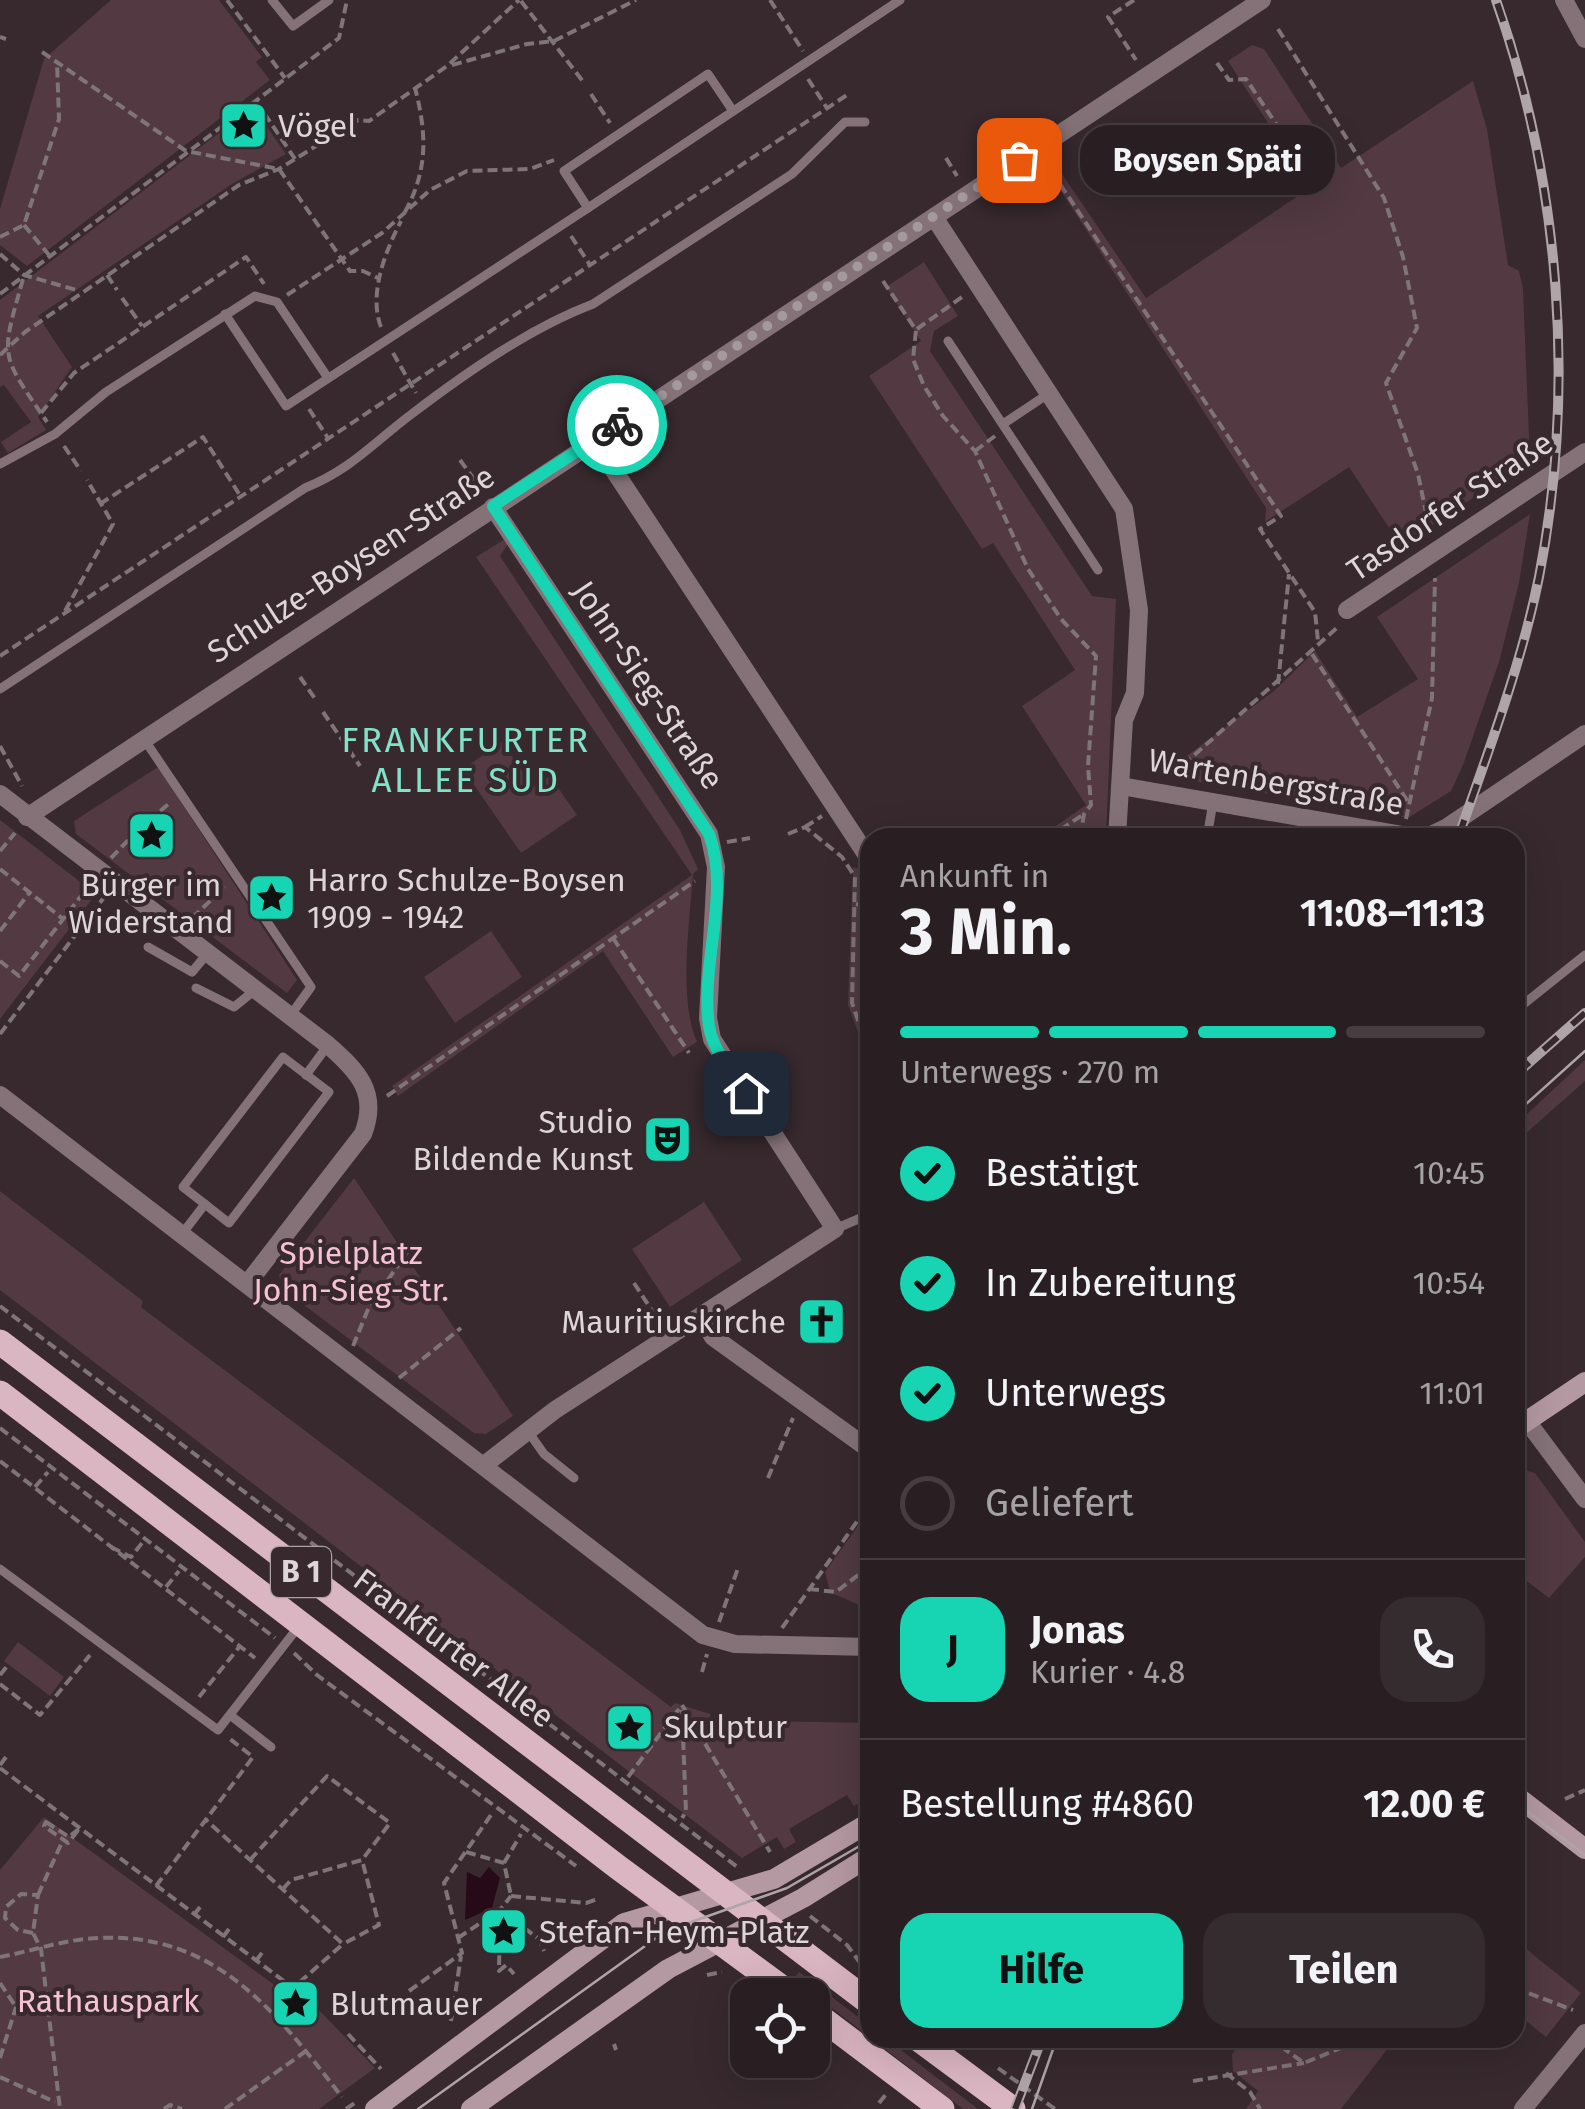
<!DOCTYPE html>
<html lang="de">
<meta charset="utf-8">
<style>
body{margin:0;font-family:"Fira Sans",sans-serif;background:#352c2f;color:#f1f3f6;height:100vh;display:flex;flex-direction:column;font-size:38px;white-space:nowrap}
*{box-sizing:border-box;margin:0}
p{font-size:32px;color:#a5a2a5}
.icon{flex:none;width:55px;height:55px;fill:none;stroke:currentColor;stroke-width:2;stroke-linecap:round;stroke-linejoin:round}
.map{position:relative;flex:1;overflow:hidden}
.drawer{position:absolute;left:860px;top:828px;width:665px;height:1220px;display:flex;flex-direction:column;background:#291f22;border-radius:30px;box-shadow:0 10px 40px #0002,0 0 0 2px #453d40}
.drawer>*{flex:none}
.tools{position:absolute;left:730px;top:1978px;display:grid;gap:20px}
.tools a{display:grid;place-items:center;width:100px;height:100px;border-radius:20px;background:#291f22;box-shadow:0 10px 40px #0002,0 0 0 2px #453d40;font-size:50px}
.pin{position:absolute;display:grid;place-items:center;width:85px;height:85px;color:#fff;margin:-42px;border-radius:20px;box-shadow:0 5px 15px #0006}
.courier{position:absolute;display:grid;place-items:center;width:100px;height:100px;margin:-50px;border:8px solid #17d5b2;border-radius:50%;background:#fff;color:#222;box-shadow:0 2px 12px #0007}
.bubble{position:absolute;height:70px;border-radius:30px;background:#291f22;box-shadow:0 10px 40px #0002,0 0 0 2px #453d40;font-size:32px;font-weight:700;line-height:70px;text-align:center}
.headline em{font-style:normal;font-weight:700}
.headline div{display:flex;flex-direction:column-reverse}
.headline{display:flex;align-items:center;justify-content:space-between;height:170px;padding:0 40px}
h1{font-size:65px;font-weight:700;line-height:75px}
.bar{display:grid;grid-template-columns:repeat(4,1fr);gap:15px 10px;align-content:center;height:120px;padding:0 40px}
.bar i{height:12px;border-radius:8px;background:#453d40}
.bar .on{background:#17d5b2}
.bar p{grid-column:span 4}
.line{display:flex;align-items:center;gap:25px;padding:0 40px;border-top:2px solid #453d40}
.line div{flex:1}
.round{display:grid;place-items:center;flex:none;width:105px;height:105px;border-radius:30px;background:#352c2f}
ol{padding:0 40px;list-style:none}
li{display:flex;align-items:center;gap:30px;height:110px}
li p{margin-inline-start:auto}
li .icon{padding:10px;border-radius:50%;background:#17d5b2;color:#111;stroke-width:4}
li:last-child{color:#a5a2a5}
li i{width:55px;height:55px;border:5px solid #453d40;border-radius:50%}
.cta{display:flex;gap:20px;margin-top:auto;padding:20px 40px}
.cta a{flex:1;height:115px;border-radius:30px;background:#17d5b2;color:#111;font-size:40px;font-weight:700;line-height:115px;text-align:center}
.cta a+a{background:#352c2f;color:#f1f3f6}
.map>svg:first-child{display:block}
.green{fill:#523942}
.water{fill:#270a17}
.lines{fill:none;stroke-linecap:round;stroke-linejoin:round}
.path{stroke:#7f7478;stroke-width:4;stroke-dasharray:10 5;stroke-linecap:butt}
.lane{stroke:#847278;stroke-width:9}
.street{stroke:#847278;stroke-width:18}
.secondary{stroke:#b498a2;stroke-width:20}
.primary{stroke:#dab5c2;stroke-width:25}
.tram{stroke:#afa5a8;stroke-width:2.5}
.rail-casing{stroke:#afa5a8;stroke-width:10}
.rail{stroke:#37292e;stroke-width:6;stroke-dasharray:19;stroke-linecap:butt}
.done{stroke:#a4999c;stroke-width:10;stroke-dasharray:0 18}
.route{stroke:#17d5b2;stroke-width:12}
.labels{text-anchor:middle;dominant-baseline:central;stroke-width:8;stroke-linejoin:round;paint-order:stroke}
.shield{fill:#37292e;stroke:#aca1a5;stroke-width:2.5}
.shield-label{font-size:30px;font-weight:bold;fill:#ded5d8}
.poi-label{font-size:32px;fill:#ded5d8;stroke:#37292e;text-anchor:start}
.street-label{font-size:32px;fill:#ded5d8;stroke:#37292e}
.park-label{font-size:32px;fill:#f7c1d5;stroke:#37292e}
.neighbourhood-label{font-size:35px;letter-spacing:2.5px;fill:#81e2c9;stroke:#37292e}
</style>
<div class="map">
<svg width="1585" height="2109" viewBox="0 0 1585 2109">
<rect width="100%" height="100%" fill="#37292e"/>
<g class="green">
<path d="M111,0H219L262,57L256,62L270,80L27,266L0,245V209L44,59Z"/>
<path d="M1252,45L1264,49L1341,168L1473,81L1487,129L1508,265L1519,271L1523,289L1530,460L1401,546L1349,467L1265,522L1266,508L1052,177L1060,171L1146,298L1310,188L1228,61Z"/>
<path d="M253,107L286,154L232,184L38,316L72,367L38,417L46,430L8,453L1,442L31,422L4,385L0,387V300Z"/>
<path d="M924,262L958,316L934,331L930,351L1092,596L1116,599L1106,837H1040L1086,805L1022,706L1075,670L993,543L982,549L869,376L921,341L886,287Z"/>
<path d="M1530,514L1519,583L1499,662L1463,765L1451,791L1408,818L1176,778L1169,769L1274,691L1315,651L1357,717L1418,679L1377,617Z"/>
<path d="M505,539L508,544L500,556L680,830L698,869L693,874C690,920 678,1000 697,1042L673,1057L603,951L398,1096L392,1086L692,875L476,557Z"/>
<path d="M502,742L533,787L550,776L577,815L521,853L463,769Z"/>
<path d="M158,767L297,980L287,993L76,834L74,821Z"/>
<path d="M0,820L96,894L0,1019Z"/>
<path d="M853,867L870,872V1064L848,1005Z"/>
<path d="M491,931L522,977L455,1023L424,977Z"/>
<path d="M1585,1060V1081L1515,1143V1125Z"/>
<path d="M354,1178L513,1416L486,1434L474,1433L284,1290L279,1275Z"/>
<path d="M0,1191L143,1301L141,1307L671,1707L675,1703L710,1714V1720L870,1723V1797L854,1806L847,1795L789,1829L796,1842L784,1849L777,1837L742,1858L0,1290Z"/>
<path d="M704,1202L742,1260L670,1307L632,1249Z"/>
<path d="M1524,1470L1535,1473L1585,1542V1557L1549,1598L1515,1572V1476Z"/>
<path d="M870,1509V1610L830,1592L825,1572Z"/>
<path d="M18,1642L64,1677L50,1696L4,1661Z"/>
<path d="M44,1817L309,2010L315,2006L375,2068L319,2109H0V1870Z"/>
<path d="M1515,1940L1581,1993L1546,2037L1515,2012Z"/>
<path d="M799,1972L870,2026V2038H885L978,2109H963L794,1979Z"/>
<path d="M1245,2038H1396L1341,2109H1246L1258,2091L1233,2071L1232,2054Z"/>
</g>
<path class="water" d="M489,1867L500,1878L492,1908L465,1920L467,1872L480,1878Z"/>
<g class="lines">
<g class="path">
<path d="M227,0L285,78"/>
<path d="M770,0L803,51"/>
<path d="M1134,0L1108,17L1136,60"/>
<path d="M521,1L585,84"/>
<path d="M1278,29L1384,198L1403,257L1417,328L1386,383L1418,474L1429,527"/>
<path d="M0,37L6,39"/>
<path d="M42,52L186,151L279,169L350,271H363L380,279"/>
<path d="M1217,63L1229,80L1246,79L1315,182"/>
<path d="M452,65L527,44L554,41L636,0"/>
<path d="M808,79L827,108"/>
<path d="M591,94L610,123"/>
<path d="M256,101L295,159"/>
<path d="M980,129L995,152"/>
<path d="M946,158L957,176"/>
<path d="M1052,172L1281,516L1260,529L1315,612L1318,641"/>
<path d="M1231,174L1242,155L1279,129"/>
<path d="M405,212C428,170 427,134 415,88"/>
<path d="M24,225L49,255"/>
<path d="M571,236L590,265"/>
<path d="M0,237L24,225L59,119L57,62"/>
<path d="M0,254L24,275L80,291"/>
<path d="M107,275L117,290"/>
<path d="M23,279C0,360 0,353 47,422"/>
<path d="M883,281L916,330L913,359L924,386L943,416L975,451L1028,569L1061,619L1096,656L1088,766L1091,805L1084,814L1080,838"/>
<path d="M0,294L339,38L347,0"/>
<path d="M287,295L382,233L430,190L467,171L530,169L554,160"/>
<path d="M122,298L142,326"/>
<path d="M381,327C368,294 386,250 401,221"/>
<path d="M917,329L962,297"/>
<path d="M393,353L416,393"/>
<path d="M0,355L25,332L239,185L279,169L358,120L369,121L447,66L519,0"/>
<path d="M309,409L328,438"/>
<path d="M41,413L74,373L246,257L264,284"/>
<path d="M64,446L81,471"/>
<path d="M975,451L995,436"/>
<path d="M460,460L482,490"/>
<path d="M100,504L203,437L241,497"/>
<path d="M65,611L113,524L87,480"/>
<path d="M1312,654L1410,805"/>
<path d="M0,656L847,95"/>
<path d="M300,677L316,700"/>
<path d="M1278,684L1289,574"/>
<path d="M323,712L360,766"/>
<path d="M0,746L22,786"/>
<path d="M1172,775L1339,626"/>
<path d="M1406,819L1432,698L1435,578"/>
<path d="M147,822L142,826L171,802"/>
<path d="M805,827L822,816"/>
<path d="M788,834L805,827L842,857L855,877L852,1003L870,1054"/>
<path d="M1048,838L1084,814"/>
<path d="M727,842L750,838"/>
<path d="M0,851L15,833"/>
<path d="M111,858L142,826"/>
<path d="M0,869L63,919"/>
<path d="M856,904L870,907"/>
<path d="M192,918L225,887"/>
<path d="M0,931L30,892"/>
<path d="M613,938L689,1053"/>
<path d="M0,961L19,976L88,887"/>
<path d="M0,1034L105,896"/>
<path d="M387,1096L695,881"/>
<path d="M634,1283L660,1323"/>
<path d="M0,1306L740,1869"/>
<path d="M353,1346L369,1307L408,1251"/>
<path d="M399,1378L461,1328"/>
<path d="M0,1428L275,1638"/>
<path d="M0,1461L255,1658"/>
<path d="M768,1478L793,1418"/>
<path d="M35,1487L48,1472"/>
<path d="M111,1547L131,1557L142,1543"/>
<path d="M166,1587L179,1571"/>
<path d="M809,1589L836,1592L870,1566"/>
<path d="M719,1622L738,1568"/>
<path d="M782,1628L870,1503"/>
<path d="M294,1653L317,1675L576,1866"/>
<path d="M702,1672L707,1654"/>
<path d="M0,1675L8,1665"/>
<path d="M0,1684L40,1715L90,1655"/>
<path d="M199,1697L240,1646"/>
<path d="M682,1705L770,1852"/>
<path d="M682,1710L686,1812L682,1818"/>
<path d="M0,1765L6,1757"/>
<path d="M0,1768L293,1988L343,1944L206,1820"/>
<path d="M628,1777L682,1705"/>
<path d="M1565,1799L1585,1790"/>
<path d="M46,1822L69,1837L80,1828L68,1843L44,1826Z"/>
<path d="M466,1852L504,1863L511,1896"/>
<path d="M250,1860L327,1776L390,1823L362,1860"/>
<path d="M504,1863L521,1834"/>
<path d="M156,1886L253,1757L230,1739"/>
<path d="M283,1889L291,1880L362,1860L379,1925L343,1944"/>
<path d="M38,1895L63,1840"/>
<path d="M511,1896L586,1903L598,1899"/>
<path d="M500,1910L499,1971L506,1965L514,1974"/>
<path d="M500,1910L539,1939L544,1951"/>
<path d="M194,1915L203,1903"/>
<path d="M810,1916L847,1945L867,1972"/>
<path d="M33,1933L18,1930L5,1918L6,1907L21,1894L38,1895L33,1933L41,1949L60,2109"/>
<path d="M223,1937L232,1925"/>
<path d="M458,1938L500,1910L511,1896"/>
<path d="M0,1957C32,1951 66,1939 98,1938C216,1932 276,2012 342,2097"/>
<path d="M256,1961L264,1950"/>
<path d="M707,1975L722,1972"/>
<path d="M0,1983L16,2007L48,2004"/>
<path d="M1515,1988L1573,2010"/>
<path d="M409,1991L462,1953L444,1883L493,1812"/>
<path d="M451,2021L461,1956"/>
<path d="M348,2034L381,2069"/>
<path d="M1269,2038L1304,2063L1365,2038"/>
<path d="M975,2041L976,2038"/>
<path d="M614,2044L616,2050"/>
<path d="M0,2058L16,2007"/>
<path d="M998,2068L1055,2109"/>
<path d="M1226,2073L1250,2092L1260,2109"/>
<path d="M0,2077L55,2102"/>
<path d="M1193,2081L1304,2063"/>
<path d="M879,2103L887,2093"/>
<path d="M164,2109L170,2105L182,2109"/>
<path d="M225,2109L306,2051"/>
<path d="M346,2109L356,2102"/>
</g>
<g class="lane">
<path d="M272,0L293,26L329,0"/>
<path d="M733,111L708,74L564,171L588,208L900,0"/>
<path d="M225,314L286,406L588,208"/>
<path d="M948,341L1098,570"/>
<path d="M1003,424L1048,394"/>
<path d="M0,464L55,434L106,392L255,296L277,302L328,378"/>
<path d="M0,689L305,488C352,469 374,442 413,413C467,372 530,328 593,304L792,174L845,122H865"/>
<path d="M144,739L311,987L290,1016"/>
<path d="M1207,838L1213,802"/>
<path d="M148,947L192,972L207,954"/>
<path d="M196,988L234,1007L255,990"/>
<path d="M1515,1011L1585,955"/>
<path d="M283,1057L329,1092L229,1223L183,1187Z"/>
<path d="M306,1075L328,1045"/>
<path d="M835,1229L870,1214"/>
<path d="M182,1234L205,1204"/>
<path d="M527,1430L544,1454L574,1478"/>
<path d="M0,1569L218,1730L299,1626"/>
<path d="M230,1715L271,1747"/>
</g>
<g class="street">
<path d="M1564,0L1585,39"/>
<path d="M934,217L1124,509L1139,610L1135,693L1124,720L1117,838"/>
<path d="M594,440L870,860"/>
<path d="M1347,610L1585,452"/>
<path d="M1121,786L1420,838"/>
<path d="M0,794L328,1045C358,1071 379,1093 363,1134L247,1284"/>
<path d="M27,817L1262,0"/>
<path d="M1425,838L1446,828L1585,734"/>
<path d="M0,1095L703,1635L735,1644L870,1647"/>
<path d="M702,1318L713,1337L870,1450"/>
<path d="M1527,1421L1585,1499"/>
<path d="M484,1465L555,1410L835,1229L712,1039L708,1018L716,867L709,834L493,507"/>
<path d="M1523,2109L1585,2033"/>
</g>
<g class="secondary">
<path d="M1515,1429L1585,1382"/>
<path d="M1515,1795L1585,1849"/>
<path d="M375,2109L624,1923L774,1879L870,1822"/>
<path d="M471,2109L668,1969L803,1898L870,1856"/>
</g>
<g class="primary">
<path d="M0,1342L870,2003"/>
<path d="M0,1393L619,1868L792,1995"/>
<path d="M812,2011L942,2109"/>
<path d="M917,2038L1013,2109"/>
</g>
<g class="tram">
<path d="M1515,1114L1585,1051"/>
<path d="M1515,1802L1585,1855"/>
<path d="M418,2109L666,1931L787,1888L870,1840"/>
<path d="M1032,2109L1057,2038"/>
</g>
<defs>
<g id="rail">
<path d="M1458,838C1488,752 1521,666 1539,577C1576,387 1560,182 1496,0"/>
<path d="M1515,1075L1585,1013"/>
<path d="M1015,2109L1042,2038"/>
</g>
</defs>
<use href="#rail" class="rail-casing"/>
<use href="#rail" class="rail"/>
</g>
<g class="lines">
<path class="done" d="M617,425L1019,160"/>
<path class="route" d="M617,425L493,506L709,834C731,894 700,964 709,1026C713,1051 732,1073 746,1093"/>
</g>
<defs>
<symbol id="sight-square" viewBox="-11 -11 22 22"><rect x="-9" y="-9" width="18" height="18" rx="4" fill="#17d5b2" stroke="#37292e"/><path d="M0-6L1.8-2.2L6-1.7L2.9 1.2L3.7 5.4L0 3.3L-3.7 5.4L-2.9 1.2L-6-1.7L-1.8-2.2Z" fill="#111"/></symbol>
<symbol id="theatre-square" viewBox="-11 -11 22 22"><rect x="-9" y="-9" width="18" height="18" rx="4" fill="#17d5b2" stroke="#37292e"/><path d="M-5-5.5Q0-4 5-5.5V0Q5 5 0 6Q-5 5-5 0ZM-3.3-2.5H-1v1.5H-3.3ZM1-2.5H3.3v1.5H1ZM-2.8 1Q0 5.5 2.8 1Z" fill="#111"/></symbol>
<symbol id="church-square" viewBox="-11 -11 22 22"><rect x="-9" y="-9" width="18" height="18" rx="4" fill="#17d5b2" stroke="#37292e"/><path d="M-1.2-6h2.4v3.5h3.3v2.4h-3.3V6h-2.4V-.1h-3.3v-2.4h3.3Z" fill="#111"/></symbol>
</defs>
<g fill-rule="evenodd">
<use href="#sight-square" x="216" y="98" width="55" height="55"/>
<use href="#sight-square" x="124" y="808" width="55" height="55"/>
<use href="#sight-square" x="244" y="870" width="55" height="55"/>
<use href="#theatre-square" x="640" y="1112" width="55" height="55"/>
<use href="#church-square" x="794" y="1294" width="55" height="55"/>
<use href="#sight-square" x="602" y="1700" width="55" height="55"/>
<use href="#sight-square" x="476" y="1904" width="55" height="55"/>
<use href="#sight-square" x="268" y="1976" width="55" height="55"/>
</g>
<g class="labels">
<rect class="shield" x="271" y="1547" width="60" height="50" rx="8"/>
<g class="shield-label">
<text x="301" y="1572">B 1</text>
</g>
<g class="poi-label">
<text x="278" y="126">Vögel</text>
<text x="307" y="880">Harro Schulze-Boysen<tspan x="307" dy="37">1909 - 1942</tspan></text>
<text x="151" y="885" text-anchor="middle">Bürger im<tspan x="151" dy="37">Widerstand</tspan></text>
<text x="633" y="1122" text-anchor="end">Studio<tspan x="633" dy="37">Bildende Kunst</tspan></text>
<text x="786" y="1322" text-anchor="end">Mauritiuskirche</text>
<text x="664" y="1727">Skulptur</text>
<text x="539" y="1932">Stefan-Heym-Platz</text>
<text x="330" y="2004">Blutmauer</text>
</g>
<g class="street-label">
<text transform="translate(1450 506) rotate(-34)">Tasdorfer Straße</text>
<text transform="translate(351 564) rotate(-33)">Schulze-Boysen-Straße</text>
<text transform="translate(648 685) rotate(56)">John-Sieg-Straße</text>
<text transform="translate(1276 782) rotate(10)">Wartenbergstraße</text>
<text transform="translate(454 1648) rotate(37)">Frankfurter Allee</text>
</g>
<g class="park-label">
<text x="351" y="1253">Spielplatz<tspan x="351" dy="37">John-Sieg-Str.</tspan></text>
<text x="108" y="2001">Rathauspark</text>
</g>
<g class="neighbourhood-label">
<text x="466" y="740">FRANKFURTER<tspan x="466" dy="40">ALLEE SÜD</tspan></text>
</g>
</g>
</svg>
<div class="tools">
<a><svg class="icon" aria-label="locate" viewBox="0 0 24 24"><circle cx="12" cy="12" r="6"/><path d="M12 2v4M12 18v4M2 12h4M18 12h4"/></svg></a>
</div>
<div class="pin" style="left:1019px;top:160px;background:#ea580c"><svg class="icon" aria-label="bag" viewBox="0 0 24 24"><path d="M5 8h14l-1 12H6zM9 8a3 3 0 0 1 6 0"/></svg></div>
<div class="pin" style="left:746px;top:1093px;background:#1f2937"><svg class="icon" aria-label="home" viewBox="0 0 24 24"><path d="M3 11l9-7 9 7M6 9v11h12V9"/></svg></div>
<div class="courier" style="left:617px;top:425px"><svg class="icon" aria-label="bike" viewBox="0 0 24 24"><circle cx="6" cy="16" r="4"/><circle cx="18" cy="16" r="4"/><path d="M6 16l4-8h5l3 8M10 8l3 8H6M13 5h3"/></svg></div>
<div class="bubble" style="left:1080px;top:125px;width:255px">Boysen Späti</div>
<section class="drawer">
<div class="headline"><div><h1>3 Min.</h1><p>Ankunft in</p></div><em>11:08–11:13</em></div>
<div class="bar"><i class="on"></i><i class="on"></i><i class="on"></i><i></i><p>Unterwegs · 270 m</p></div>
<ol>
<li><svg class="icon" aria-label="check" viewBox="0 0 24 24"><path d="M5 12l5 5 9-10"/></svg>Bestätigt<p>10:45</p></li>
<li><svg class="icon" aria-label="check" viewBox="0 0 24 24"><path d="M5 12l5 5 9-10"/></svg>In Zubereitung<p>10:54</p></li>
<li><svg class="icon" aria-label="check" viewBox="0 0 24 24"><path d="M5 12l5 5 9-10"/></svg>Unterwegs<p>11:01</p></li>
<li><i></i>Geliefert</li>
</ol>
<div class="line" style="height:180px"><b class="round" style="background:#17d5b2;color:#111">J</b><div><b>Jonas</b><p>Kurier · 4.8</p></div><a class="round"><svg class="icon" aria-label="phone" viewBox="0 0 24 24"><path d="M5 4h4l2 5-3 2q2 4 5 5l2-3 5 2v4C11 20 4 13 5 4z"/></svg></a></div>
<div class="line" style="height:130px"><div>Bestellung #4860</div><b>12.00 €</b></div>
<div class="cta"><a>Hilfe</a><a>Teilen</a></div>
</section>
</div>
